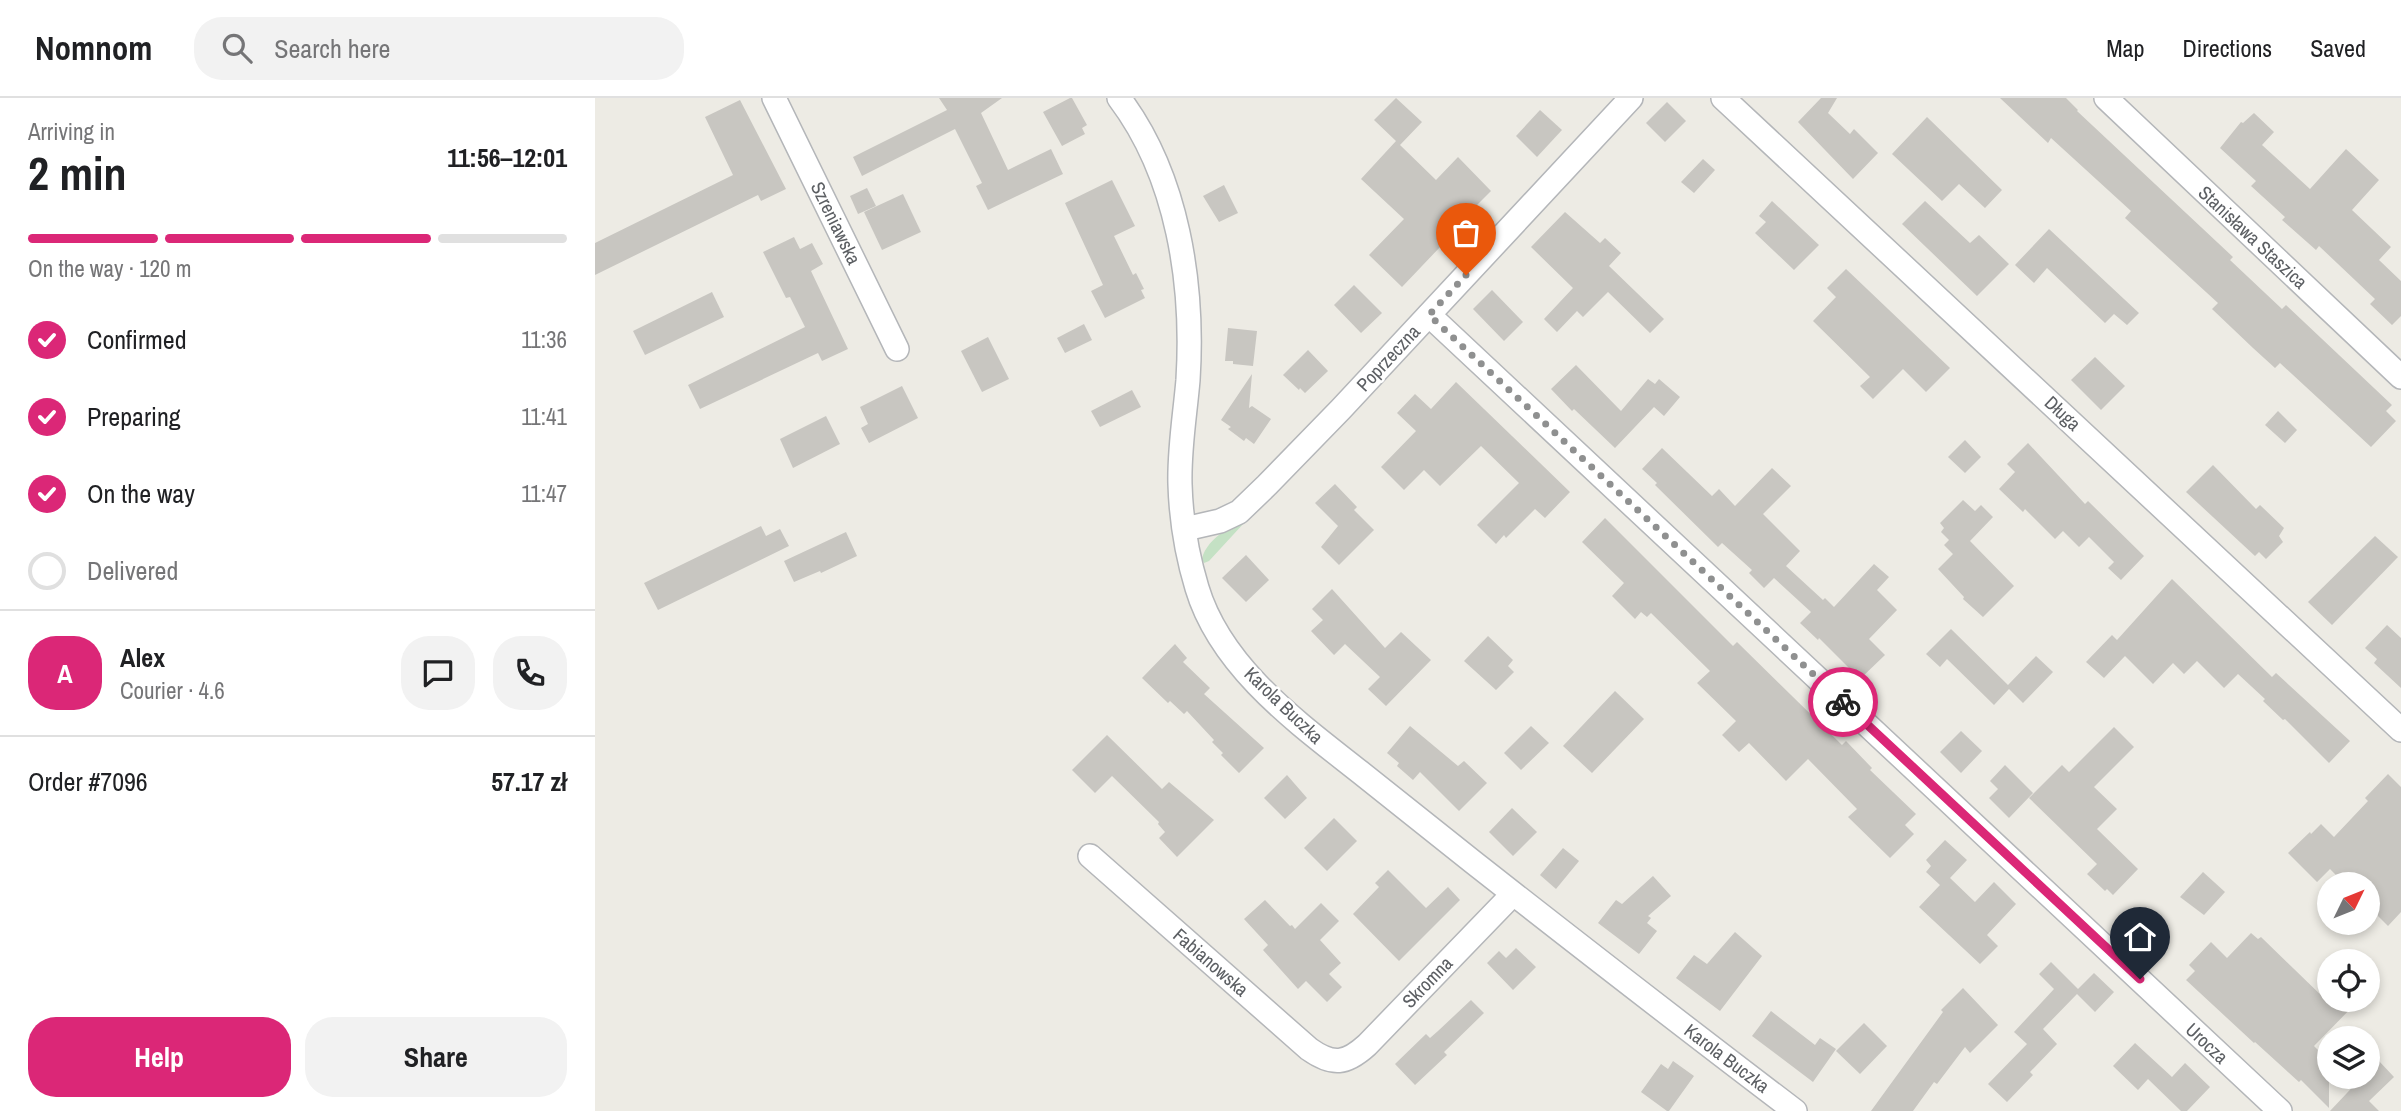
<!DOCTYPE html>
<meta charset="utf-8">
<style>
body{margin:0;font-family:"Archivo Narrow",sans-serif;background:#f2f2f2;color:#202124;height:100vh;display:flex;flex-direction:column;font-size:26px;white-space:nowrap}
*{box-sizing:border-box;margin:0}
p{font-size:23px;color:#757577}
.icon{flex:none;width:38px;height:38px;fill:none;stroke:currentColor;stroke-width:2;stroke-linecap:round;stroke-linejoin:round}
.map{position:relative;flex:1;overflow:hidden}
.panel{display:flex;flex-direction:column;background:#fff;width:595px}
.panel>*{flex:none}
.needle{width:46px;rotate:47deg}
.controls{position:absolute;left:1722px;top:774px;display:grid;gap:14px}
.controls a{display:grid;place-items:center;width:63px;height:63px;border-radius:50%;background:#fff;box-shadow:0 4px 10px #0003;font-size:35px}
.pin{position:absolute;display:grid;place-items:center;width:60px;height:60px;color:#fff;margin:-72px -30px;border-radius:50% 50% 50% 0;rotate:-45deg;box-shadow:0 0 7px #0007}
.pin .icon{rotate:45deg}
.courier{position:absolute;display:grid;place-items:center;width:70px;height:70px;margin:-35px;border:5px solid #db2777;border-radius:50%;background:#fff;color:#222;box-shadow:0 2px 9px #0007}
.summary em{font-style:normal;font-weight:800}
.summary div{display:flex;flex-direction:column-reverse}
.summary{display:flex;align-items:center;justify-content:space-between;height:119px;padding:0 28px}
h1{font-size:46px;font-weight:800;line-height:52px}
.bar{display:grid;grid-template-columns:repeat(4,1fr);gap:10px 7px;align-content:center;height:84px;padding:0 28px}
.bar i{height:9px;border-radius:5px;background:#e0e0e0}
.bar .current{background:#db2777}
.bar p{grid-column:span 4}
.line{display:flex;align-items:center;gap:18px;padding:0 28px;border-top:2px solid #e0e0e0}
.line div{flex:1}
.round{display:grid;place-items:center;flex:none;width:74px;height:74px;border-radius:28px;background:#f2f2f2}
ol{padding:0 28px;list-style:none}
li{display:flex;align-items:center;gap:21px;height:77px}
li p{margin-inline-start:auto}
li .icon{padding:7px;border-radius:50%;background:#db2777;color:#fff;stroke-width:4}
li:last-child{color:#757577}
li i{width:38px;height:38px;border:4px solid #e0e0e0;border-radius:50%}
.primary-button{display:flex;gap:14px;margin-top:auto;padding:14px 28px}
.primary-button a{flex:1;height:80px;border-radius:28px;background:#db2777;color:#fff;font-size:28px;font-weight:800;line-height:80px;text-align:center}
.primary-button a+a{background:#f2f2f2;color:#202124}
header{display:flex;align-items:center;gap:42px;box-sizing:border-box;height:98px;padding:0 35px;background:#fff;border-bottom:2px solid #e0e0e0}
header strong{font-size:33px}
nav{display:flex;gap:38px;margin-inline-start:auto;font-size:24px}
.search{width:490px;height:63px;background:#f2f2f2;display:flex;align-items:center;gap:18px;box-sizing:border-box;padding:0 24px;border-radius:28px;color:#757577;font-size:26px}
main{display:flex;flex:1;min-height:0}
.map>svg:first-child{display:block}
.green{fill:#c4e1c4}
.building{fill:#c8c6c1}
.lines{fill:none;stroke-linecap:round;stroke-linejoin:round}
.street-casing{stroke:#b4b6b9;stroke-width:26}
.street{stroke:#fff;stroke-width:23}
.done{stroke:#8f9090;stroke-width:7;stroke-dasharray:0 12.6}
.route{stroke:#db2777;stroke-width:9}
.labels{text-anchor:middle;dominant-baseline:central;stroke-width:5;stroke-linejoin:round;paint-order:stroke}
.street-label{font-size:19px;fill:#5c5f63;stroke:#fff}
</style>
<header>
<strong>Nomnom</strong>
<div class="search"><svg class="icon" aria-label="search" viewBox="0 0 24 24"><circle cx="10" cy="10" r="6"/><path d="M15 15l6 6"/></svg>Search here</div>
<nav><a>Map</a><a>Directions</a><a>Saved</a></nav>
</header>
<main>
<section class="panel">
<div class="summary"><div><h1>2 min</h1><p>Arriving in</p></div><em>11:56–12:01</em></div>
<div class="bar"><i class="current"></i><i class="current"></i><i class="current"></i><i></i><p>On the way · 120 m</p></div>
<ol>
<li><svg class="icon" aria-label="check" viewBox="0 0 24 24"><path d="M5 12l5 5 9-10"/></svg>Confirmed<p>11:36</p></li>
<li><svg class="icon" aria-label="check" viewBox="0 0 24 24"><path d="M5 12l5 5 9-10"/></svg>Preparing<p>11:41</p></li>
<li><svg class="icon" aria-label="check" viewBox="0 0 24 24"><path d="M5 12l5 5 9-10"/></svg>On the way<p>11:47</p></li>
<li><i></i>Delivered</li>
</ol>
<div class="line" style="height:126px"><b class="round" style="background:#db2777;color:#fff">A</b><div><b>Alex</b><p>Courier · 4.6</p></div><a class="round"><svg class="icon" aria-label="chat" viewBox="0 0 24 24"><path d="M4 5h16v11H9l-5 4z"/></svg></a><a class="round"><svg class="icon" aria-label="phone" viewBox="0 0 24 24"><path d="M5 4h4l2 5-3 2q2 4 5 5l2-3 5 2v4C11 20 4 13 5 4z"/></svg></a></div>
<div class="line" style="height:91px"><div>Order #7096</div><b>57.17 zł</b></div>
<div class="primary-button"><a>Help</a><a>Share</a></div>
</section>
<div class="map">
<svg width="1806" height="1013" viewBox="0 0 1806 1013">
<rect width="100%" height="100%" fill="#edebe4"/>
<path class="green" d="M661,412L614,463L609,465L607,461C612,438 643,426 661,412Z"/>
<g class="building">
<path d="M344,0H407L386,15L413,72L456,51L468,76L393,112L381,88L387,85L360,31L267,78L258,59L352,12Z"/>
<path d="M475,0H477L492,27L487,30L490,36L467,48L448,14Z"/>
<path d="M801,0L827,24L805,47L841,82L863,59L896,93L867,122L876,130L852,154L846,148L807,189L774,157L809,121L766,81L801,43L779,22Z"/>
<path d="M1226,0H1242L1233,15L1255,36L1259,31L1283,55L1258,81L1203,24Z"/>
<path d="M1405,0H1471L1483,12L1482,13L1638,159L1635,162L1687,211L1691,207L1797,307L1791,313L1801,323L1776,349L1685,265L1680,270L1658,250L1617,211L1623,205L1530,120L1536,113L1456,40L1453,45Z"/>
<path d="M145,2L191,91L166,103L163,97L0,177V145L138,77L110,19Z"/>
<path d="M1072,4L1091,23L1070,44L1051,25Z"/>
<path d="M945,12L967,32L942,59L921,38Z"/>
<path d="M1659,15L1679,34L1667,47L1715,91L1751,51L1784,82L1757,112L1796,149L1784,162L1806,183V218L1797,227L1775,206L1780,201L1724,148L1721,152L1687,122L1690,119L1656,88L1661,83L1625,50L1646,24L1648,25Z"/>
<path d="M1332,19L1407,92L1390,110L1364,86L1347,103L1297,56Z"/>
<path d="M1108,61L1120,72L1099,95L1086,84Z"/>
<path d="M517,82L540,128L519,138L538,177L541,175L549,191L546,192L550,200L510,220L496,193L508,187L470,105Z"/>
<path d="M629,87L643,115L624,124L608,98Z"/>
<path d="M272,90L281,108L263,116L255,98Z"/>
<path d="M308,96L326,134L287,152L269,114Z"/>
<path d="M1177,103L1224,147L1199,172L1160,135L1171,124L1164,118Z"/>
<path d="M1330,103L1375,145L1384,137L1414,166L1382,198L1307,126Z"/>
<path d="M970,114L1005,145L1010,140L1026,155L1014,168L1069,221L1055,235L1013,194L988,219L982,213L962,234L949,221L978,190L936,149Z"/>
<path d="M1454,131L1544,215L1532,227L1519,216L1510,225L1452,170L1439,185L1420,167Z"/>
<path d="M199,139L205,151L217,145L228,166L216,173L253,251L227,263L223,255L105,311L93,287L210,229L195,199L191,200L168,154Z"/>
<path d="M1251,171L1355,270L1331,294L1308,271L1278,301L1265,288L1275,279L1218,223L1241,199L1232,190Z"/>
<path d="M759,187L787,215L766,235L739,207Z"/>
<path d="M897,192L928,224L909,243L878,211Z"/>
<path d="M117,194L129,219L50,257L38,233Z"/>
<path d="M489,226L497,242L470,255L462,240Z"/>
<path d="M633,230L662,233L658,268L638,266V263H630Z"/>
<path d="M393,239L414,281L387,294L366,253Z"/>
<path d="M713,252L733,273L710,295L705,290L704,292L688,277Z"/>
<path d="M1500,259L1530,288L1506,312L1476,282Z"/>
<path d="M981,267L1026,313L1053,281L1060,286L1064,281L1085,299L1069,318L1059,309L1020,350L979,311L977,313L956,291Z"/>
<path d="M657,276L654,310L657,308L676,321L659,346L651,340L649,343L633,331L636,329L626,322Z"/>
<path d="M861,284L975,394L950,420L940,411L911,440L909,437L901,446L882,427L924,385L886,348L845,388L829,372L809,392L786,369L821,333L802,315L820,296L836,311Z"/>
<path d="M307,288L323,320L274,345L266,330L273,326L265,309Z"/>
<path d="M537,292L546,309L505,329L496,313Z"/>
<path d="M1683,313L1702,332L1690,345L1670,327Z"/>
<path d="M231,318L245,346L198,370L185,341Z"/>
<path d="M1370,342L1386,359L1370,375L1353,359Z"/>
<path d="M1433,345L1490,406L1493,403L1549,458L1526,482L1513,470L1519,464L1494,439L1484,449L1468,433L1460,441L1430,411L1428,414L1404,391L1420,374L1412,366Z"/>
<path d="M1067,350L1117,398L1124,391L1140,408L1177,370L1196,388L1168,416L1205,453L1191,468L1228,502L1230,500L1239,509L1279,466L1294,479L1282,492L1302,512L1274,541L1290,557L1265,581L1224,540L1223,542L1205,525L1216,514L1179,480L1169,490L1154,475L1157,472L1127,445L1123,449L1060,387L1062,385L1047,371Z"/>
<path d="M1618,367L1661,411L1665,407L1689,430L1684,438L1688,444L1671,461L1664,454L1660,458L1591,394Z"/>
<path d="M740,386L762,409L759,412L779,432L744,467L726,449L743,428L720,405Z"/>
<path d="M1368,402L1380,413L1386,407L1398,419L1375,443L1419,488L1388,519L1368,501L1369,499L1343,471L1358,456L1349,447L1354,442L1346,434L1349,430L1345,425Z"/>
<path d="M1010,420L1138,548L1142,544L1247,647L1251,643L1277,670L1275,672L1321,716L1310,727L1319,736L1295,760L1253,719L1262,711L1213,661L1191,683L1154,645L1144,654L1127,637L1141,623L1102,585L1115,573L1056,515L1052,519L1046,514L1040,521L1017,498L1029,485L987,444Z"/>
<path d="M166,428L171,438L185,431L194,448L63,512L49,485Z"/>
<path d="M251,434L262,458L226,475L225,473L199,484L189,463Z"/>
<path d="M1780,438L1803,459L1737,527L1713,504Z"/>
<path d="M651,457L674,482L651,504L627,480Z"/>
<path d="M1577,481L1677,579L1681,575L1755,643L1734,665L1690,621L1688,622L1668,603L1670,601L1643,576L1629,590L1602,563L1589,576L1578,565L1558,586L1530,558L1509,580L1491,564L1517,537L1522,542Z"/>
<path d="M737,491L790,550L806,534L836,562L791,608L773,591L785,579L750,546L739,557L716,533L728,522L717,511Z"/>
<path d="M1792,527L1806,540V590L1779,565L1782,561L1770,550Z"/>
<path d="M1356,531L1413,587L1441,558L1458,574L1428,605L1414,591L1399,607L1352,561L1345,569L1331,556Z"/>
<path d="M893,538L918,562L913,568L919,574L901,592L869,563Z"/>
<path d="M580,546L592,560L588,564L615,590L609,596L669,650L644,675L626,657L628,655L617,644L619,642L592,613L589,616L575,603L573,605L547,580Z"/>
<path d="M1020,593L1049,621L997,675L968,648Z"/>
<path d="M815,628L863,668L869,663L892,685L864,713L825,674L818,682L802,668L804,665L792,655Z"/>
<path d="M936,628L954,645L926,672L909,655Z"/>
<path d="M1519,629L1539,649L1499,689L1522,711L1502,731L1543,771L1518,797L1512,791L1510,793L1492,776L1502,766L1434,700L1467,667L1474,674Z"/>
<path d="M1366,633L1387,653L1366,675L1345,654Z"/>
<path d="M512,637L567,691L574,684L619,722L582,759L564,740L570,734L563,726L564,724L517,678L500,695L477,672Z"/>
<path d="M1410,667L1438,695L1414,720L1394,700L1403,691L1395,683Z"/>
<path d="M1793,676L1806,689V814L1793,828L1773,808V786H1750L1735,771L1722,784L1693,755L1715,734L1716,736L1726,726L1739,739L1773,703L1770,700Z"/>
<path d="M692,677L712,700L690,721L669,700Z"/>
<path d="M917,710L942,734L918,758L894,734Z"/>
<path d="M739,720L762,743L732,773L709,750Z"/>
<path d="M1350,742L1372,762L1355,780L1380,804L1399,784L1421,806L1392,837L1403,848L1385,866L1324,809L1345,787L1331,774L1336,768L1331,762Z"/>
<path d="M968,750L984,763L961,791L945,777Z"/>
<path d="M793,772L831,810L853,789L865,802L804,863L758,816L784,789L780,785Z"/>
<path d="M1608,774L1630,794L1609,817L1585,799Z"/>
<path d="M1058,778L1076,798L1053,818L1056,820L1052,825L1062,833L1044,856L1003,825L1021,802L1027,806Z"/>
<path d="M670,802L695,828L697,827L700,831L726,805L744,823L725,842L746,865L734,876L747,889L732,904L711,883L703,891L668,852L673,847L649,821Z"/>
<path d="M1140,834L1167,858L1125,913L1081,880L1099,857L1112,866Z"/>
<path d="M1656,835L1663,841L1666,839L1730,901H1765L1719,948L1734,963V1010L1706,982L1704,984L1660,944L1659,945L1591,882L1600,873L1594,867L1616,844L1632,860Z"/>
<path d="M921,850L941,869L918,892L892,865L904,853L911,860Z"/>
<path d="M1456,864L1483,891L1499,875L1519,894L1500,914L1482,896L1448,931L1462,946L1435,974L1438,977L1412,1004L1393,986L1432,946L1419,934L1459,891L1444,876Z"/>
<path d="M1368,890L1403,927L1375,955L1370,949L1342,986L1339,984L1318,1013H1276L1348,914L1346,912Z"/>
<path d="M876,902L889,915L849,954L852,957L820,987L800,966L831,936L835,940L843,933Z"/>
<path d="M1176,913L1220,947L1225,940L1241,951L1218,984L1157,938Z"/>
<path d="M1269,925L1292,948L1265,976L1241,953Z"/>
<path d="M1540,945L1577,979L1590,965L1615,989L1592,1013H1586L1553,981L1543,992L1518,968Z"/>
<path d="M1783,962L1799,979L1774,1003L1784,1013H1735L1768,978H1773V973Z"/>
<path d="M1078,963L1099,978L1074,1013H1072L1046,994L1066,966L1073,971Z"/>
</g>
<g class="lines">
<defs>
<g id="street">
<path d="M179,0L302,251"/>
<path d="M524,0C583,78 599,186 593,282C590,317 584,351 585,386C586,421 592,457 602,490C626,570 703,625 765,674C803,704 840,734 878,764C985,848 1092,931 1200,1013"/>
<path d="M1128,0L1806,632"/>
<path d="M1511,0L1806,279"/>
<path d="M834,217L1685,1013"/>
<path d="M590,431L625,423L644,414L672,387L746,311L1036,0"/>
<path d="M495,758L714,951C738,968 751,966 772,947L918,796"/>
</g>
</defs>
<use href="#street" class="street-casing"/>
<use href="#street" class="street"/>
</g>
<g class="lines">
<path class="done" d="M871,177L834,217L1248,604"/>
<path class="route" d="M1248,604L1545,881"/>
</g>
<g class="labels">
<g class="street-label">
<text transform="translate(241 125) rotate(64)">Szreniawska</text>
<text transform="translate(1658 139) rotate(43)">Stanisława Staszica</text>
<text transform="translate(793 260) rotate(-47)">Poprzeczna</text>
<text transform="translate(1468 315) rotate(43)">Długa</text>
<text transform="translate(689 607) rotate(44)">Karola Buczka</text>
<text transform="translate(616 864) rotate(41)">Fabianowska</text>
<text transform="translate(832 884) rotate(-46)">Skromna</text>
<text transform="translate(1612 945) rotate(43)">Urocza</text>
<text transform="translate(1132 960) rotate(37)">Karola Buczka</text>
</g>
</g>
</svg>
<div class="controls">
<a><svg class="needle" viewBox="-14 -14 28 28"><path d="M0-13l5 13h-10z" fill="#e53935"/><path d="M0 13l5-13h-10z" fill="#757577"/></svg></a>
<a><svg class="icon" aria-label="locate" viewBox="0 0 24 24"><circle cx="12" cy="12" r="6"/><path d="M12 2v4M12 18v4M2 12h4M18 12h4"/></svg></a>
<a><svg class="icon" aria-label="layers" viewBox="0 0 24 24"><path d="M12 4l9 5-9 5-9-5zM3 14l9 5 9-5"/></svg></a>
</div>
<div class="pin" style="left:871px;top:177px;background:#ea580c"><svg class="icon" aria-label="bag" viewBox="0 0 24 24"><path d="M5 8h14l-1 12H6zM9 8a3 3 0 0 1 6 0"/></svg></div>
<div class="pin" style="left:1545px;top:881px;background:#1f2937"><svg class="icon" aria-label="home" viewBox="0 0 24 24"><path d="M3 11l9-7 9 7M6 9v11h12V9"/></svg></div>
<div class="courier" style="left:1248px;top:604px"><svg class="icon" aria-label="bike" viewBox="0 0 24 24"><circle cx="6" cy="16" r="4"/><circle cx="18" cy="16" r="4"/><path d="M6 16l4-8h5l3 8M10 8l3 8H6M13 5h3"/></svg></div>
</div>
</main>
